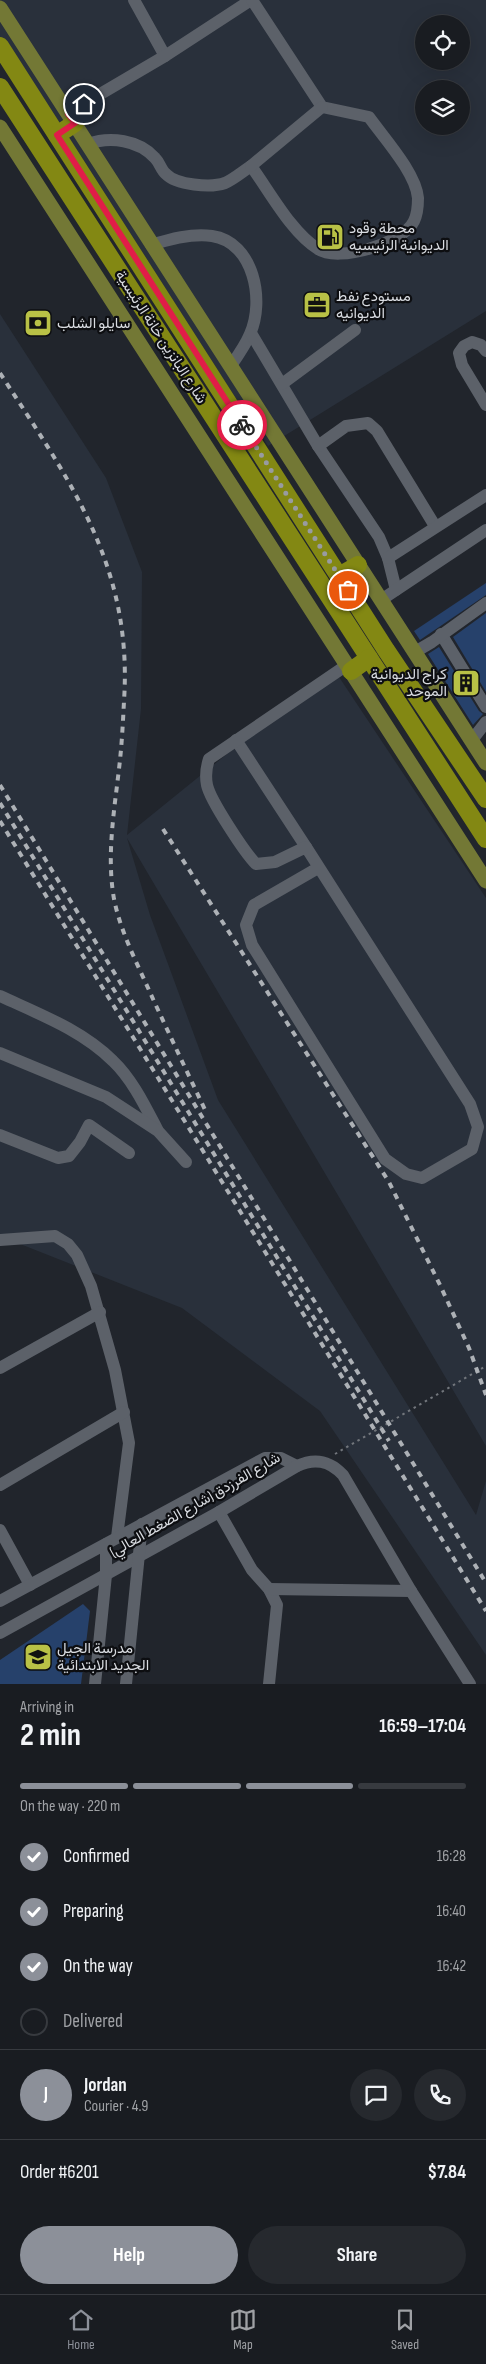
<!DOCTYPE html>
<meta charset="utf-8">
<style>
body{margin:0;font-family:"Sofia Sans Condensed",Vazirmatn,sans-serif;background:#26292e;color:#f1f3f6;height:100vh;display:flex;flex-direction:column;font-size:19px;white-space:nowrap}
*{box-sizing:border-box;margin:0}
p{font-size:16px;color:#9fa1a5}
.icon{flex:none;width:28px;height:28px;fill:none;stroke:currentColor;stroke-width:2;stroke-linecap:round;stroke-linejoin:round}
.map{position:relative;height:1684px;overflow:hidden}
.sheet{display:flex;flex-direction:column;background:#191c21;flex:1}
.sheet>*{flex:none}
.buttons{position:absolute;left:415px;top:15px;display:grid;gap:10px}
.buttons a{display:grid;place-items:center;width:55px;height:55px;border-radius:50%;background:#191c21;box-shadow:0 5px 20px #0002,0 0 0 1px #373a3f;font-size:25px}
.pin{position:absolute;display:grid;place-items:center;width:42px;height:42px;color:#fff;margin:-21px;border:2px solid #fff;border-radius:50%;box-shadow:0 1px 5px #0007}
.courier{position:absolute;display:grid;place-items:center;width:50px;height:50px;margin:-25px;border:4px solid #e11d48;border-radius:50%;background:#fff;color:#222;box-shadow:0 1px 6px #0007}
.overview em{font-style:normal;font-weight:700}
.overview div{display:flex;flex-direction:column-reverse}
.overview{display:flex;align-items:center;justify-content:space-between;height:85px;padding:0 20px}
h1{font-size:32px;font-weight:700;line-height:38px}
.bar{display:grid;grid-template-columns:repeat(4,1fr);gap:8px 5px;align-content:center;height:60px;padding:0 20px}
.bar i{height:6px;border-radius:4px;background:#373a3f}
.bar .selected{background:#8c9099}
.bar p{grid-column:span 4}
.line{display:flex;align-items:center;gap:12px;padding:0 20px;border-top:1px solid #373a3f}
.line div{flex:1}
.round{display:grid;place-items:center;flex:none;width:52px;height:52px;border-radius:26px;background:#26292e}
ol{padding:0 20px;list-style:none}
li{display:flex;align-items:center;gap:15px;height:55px}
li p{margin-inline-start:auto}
li .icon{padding:5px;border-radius:50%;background:#8c9099;color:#fff;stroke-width:4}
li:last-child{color:#9fa1a5}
li i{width:28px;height:28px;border:2px solid #373a3f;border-radius:50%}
.button{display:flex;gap:10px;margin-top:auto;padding:10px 20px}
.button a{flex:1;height:58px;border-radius:30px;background:#8c9099;color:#fff;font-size:20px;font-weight:700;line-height:58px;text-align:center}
.button a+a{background:#26292e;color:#f1f3f6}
.menu{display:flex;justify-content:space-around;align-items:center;height:70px;border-top:1px solid #373a3f;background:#191c21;font-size:14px;color:#9fa1a5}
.menu a{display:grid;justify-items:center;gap:2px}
.menu .selected{color:#8c9099}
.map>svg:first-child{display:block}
.built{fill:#29303b;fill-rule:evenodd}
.building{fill:#26416b}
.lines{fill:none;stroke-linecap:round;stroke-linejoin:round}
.path{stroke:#72767c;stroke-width:2;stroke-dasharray:2.5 4;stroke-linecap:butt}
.minor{stroke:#5c6169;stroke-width:12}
.major{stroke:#737835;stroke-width:15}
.highway{stroke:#838813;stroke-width:18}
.rail{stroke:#adb1b6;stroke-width:4;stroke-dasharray:6 6;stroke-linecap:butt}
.done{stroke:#989ba1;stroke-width:5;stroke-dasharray:0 9}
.route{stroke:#e11d48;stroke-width:6}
.labels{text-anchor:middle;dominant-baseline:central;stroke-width:4.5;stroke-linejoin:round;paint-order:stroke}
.poi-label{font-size:15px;fill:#d8dbe0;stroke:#0d0e11;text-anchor:start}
.street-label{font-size:15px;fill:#d8dbe0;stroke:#0d0e11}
</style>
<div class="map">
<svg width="486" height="1684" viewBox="0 0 486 1684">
<rect width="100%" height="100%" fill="#21252c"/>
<g class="built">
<path d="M0,0H486V311L268,446L0,47ZM424,24H461V61H424ZM424,89H461V126H424Z"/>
<path d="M0,314L106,478L142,572L141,709L127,835L333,668L486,898V1446L127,838L150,915L218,1100L476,1515L486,1481V1655L320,1411L182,1308L0,1236Z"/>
</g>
<g class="building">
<path d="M486,583V595L420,640L414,631Z"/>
<path d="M486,613V692L453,637Z"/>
<path d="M439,647L479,711L483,714L473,725L428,654Z"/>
<path d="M83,1604L90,1611L81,1684H0V1660Z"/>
</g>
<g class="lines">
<path class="path" d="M335,1454L486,1366"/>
<g class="minor">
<path d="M134,0L165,56"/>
<path d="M68,113L165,56L251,0"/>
<path d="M88,144C110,136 139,140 155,158C160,163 161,170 166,174C176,185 211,188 225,183C234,179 242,172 251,166C270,192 291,232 318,249C338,263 404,243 414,221C417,215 418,204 418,198C416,173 384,138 369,117L322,107L252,0"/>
<path d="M251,166L322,107"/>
<path d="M151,245C170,239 192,233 212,236C254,242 265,301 250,334C245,346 237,357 230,367"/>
<path d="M251,333L318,446L379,537L388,558L396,590"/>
<path d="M486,351L481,345L472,342L464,346L459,353L462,365L486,405"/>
<path d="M282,384L355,330"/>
<path d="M318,446L346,426L368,423L377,431L435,526"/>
<path d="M388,558L486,495"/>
<path d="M381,600L486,530"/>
<path d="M441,634L486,707"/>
<path d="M415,652L432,642L486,603"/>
<path d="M236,740L306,847"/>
<path d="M472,740L486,722"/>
<path d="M318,868L254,905L246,925L252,945L385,1159L406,1174L422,1178L472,1149L478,1127L470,1104L306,847L275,862L256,864C245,853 210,800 207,785C205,775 206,768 209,759L347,665"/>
<path d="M0,996C39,1014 82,1030 113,1061C132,1079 145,1106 157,1129"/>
<path d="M0,1053L106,1097L158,1131L186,1162"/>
<path d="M0,1135L58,1158L69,1156L80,1142L89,1125L129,1153"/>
<path d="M0,1240L55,1236L68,1244L77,1255L91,1286L115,1370L129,1443L117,1537"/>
<path d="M0,1368L100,1312"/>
<path d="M0,1485L124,1412"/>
<path d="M219,1512L252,1570L269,1589L277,1605L269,1684"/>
<path d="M0,1530L30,1585"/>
<path d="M269,1589L411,1591"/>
<path d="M0,1601L265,1458H281L297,1466"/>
<path d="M0,1633L219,1512L297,1466C314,1458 329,1460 343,1475L411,1591L470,1684"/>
<path d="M95,1684L106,1575V1544"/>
<path d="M126,1684L142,1524"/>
</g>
<g class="major">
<path d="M0,8L486,763"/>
<path d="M0,127L486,881"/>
</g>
<g class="highway">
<path d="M0,46L386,650L486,799"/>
<path d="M0,87L486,839"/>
<path d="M57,135L75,123"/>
<path d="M339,576L358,565"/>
<path d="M351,671L369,658"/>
</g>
<g class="rail">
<path d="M0,373C70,481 133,566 124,701C123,721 122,741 120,760C115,807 106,853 114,899C121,934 139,967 153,999C171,1038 189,1076 207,1114"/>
<path d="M0,785L486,1583"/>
<path d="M0,803L389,1441"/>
<path d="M0,821L486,1611"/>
<path d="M163,829L389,1182L440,1285L469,1348L486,1395"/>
</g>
</g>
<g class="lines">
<path class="done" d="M242,425L348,590"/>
<path class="route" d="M84,104L68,114L75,123L57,135L242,425"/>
</g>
<defs>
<symbol id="fuel-square" viewBox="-11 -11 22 22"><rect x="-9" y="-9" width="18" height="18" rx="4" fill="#b9c146" stroke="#0d0e11"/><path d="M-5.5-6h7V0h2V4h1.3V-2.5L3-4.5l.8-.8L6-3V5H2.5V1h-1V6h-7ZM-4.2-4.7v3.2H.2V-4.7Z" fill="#111"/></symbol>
<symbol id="office-square" viewBox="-11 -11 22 22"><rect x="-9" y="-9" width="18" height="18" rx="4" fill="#b9c146" stroke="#0d0e11"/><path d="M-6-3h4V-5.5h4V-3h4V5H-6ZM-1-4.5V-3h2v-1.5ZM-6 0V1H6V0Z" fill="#111"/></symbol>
<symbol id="bank-square" viewBox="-11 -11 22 22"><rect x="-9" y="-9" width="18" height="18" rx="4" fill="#b9c146" stroke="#0d0e11"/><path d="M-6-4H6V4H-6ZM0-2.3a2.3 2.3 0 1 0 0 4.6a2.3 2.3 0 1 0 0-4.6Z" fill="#111"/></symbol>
<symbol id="building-square" viewBox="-11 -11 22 22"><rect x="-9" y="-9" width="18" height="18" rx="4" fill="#b9c146" stroke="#0d0e11"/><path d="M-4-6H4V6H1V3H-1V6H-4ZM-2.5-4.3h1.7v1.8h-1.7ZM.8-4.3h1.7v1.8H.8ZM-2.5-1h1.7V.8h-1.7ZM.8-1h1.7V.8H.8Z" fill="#111"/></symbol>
<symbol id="school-square" viewBox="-11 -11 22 22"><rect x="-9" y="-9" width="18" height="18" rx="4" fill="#b9c146" stroke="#0d0e11"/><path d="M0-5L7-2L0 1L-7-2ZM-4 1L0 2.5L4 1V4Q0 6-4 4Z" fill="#111"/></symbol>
</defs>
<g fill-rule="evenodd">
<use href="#fuel-square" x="314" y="221" width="32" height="32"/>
<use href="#office-square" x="301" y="289" width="32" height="32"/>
<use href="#bank-square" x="22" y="307" width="32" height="32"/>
<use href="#building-square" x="450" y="667" width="32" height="32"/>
<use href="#school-square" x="22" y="1641" width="32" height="32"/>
</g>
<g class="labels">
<g class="poi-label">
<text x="349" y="228">محطة وقود<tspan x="349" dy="17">الديوانية الرئيسيه</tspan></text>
<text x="336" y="296">مستودع نفط<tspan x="336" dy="17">الديوانيه</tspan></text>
<text x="57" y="323">سايلو الشلب</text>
<text x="447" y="674" text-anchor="end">كراج الديوانية<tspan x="447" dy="17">الموحد</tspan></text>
<text x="57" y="1648">مدرسة الجيل<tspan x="57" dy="17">الجديد الابتدائية</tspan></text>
</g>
<g class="street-label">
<text transform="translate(161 337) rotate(57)">شارع البانزين خانة الرئيسية</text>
<text transform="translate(195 1505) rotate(-30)">شارع الفرزدق (شارع الضغط العالي)</text>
</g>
</g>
</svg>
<div class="buttons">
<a><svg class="icon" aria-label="locate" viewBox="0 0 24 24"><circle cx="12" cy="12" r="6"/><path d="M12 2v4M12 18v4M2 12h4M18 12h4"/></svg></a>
<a><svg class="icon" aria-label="layers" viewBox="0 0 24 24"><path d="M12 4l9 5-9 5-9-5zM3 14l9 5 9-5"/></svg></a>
</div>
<div class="pin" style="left:348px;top:590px;background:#ea580c"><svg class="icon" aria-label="bag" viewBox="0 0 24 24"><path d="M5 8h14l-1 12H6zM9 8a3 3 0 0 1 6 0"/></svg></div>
<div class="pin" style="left:84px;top:104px;background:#1f2937"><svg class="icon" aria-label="home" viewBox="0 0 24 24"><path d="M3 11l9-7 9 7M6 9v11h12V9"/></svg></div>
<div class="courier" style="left:242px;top:425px"><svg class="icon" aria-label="bike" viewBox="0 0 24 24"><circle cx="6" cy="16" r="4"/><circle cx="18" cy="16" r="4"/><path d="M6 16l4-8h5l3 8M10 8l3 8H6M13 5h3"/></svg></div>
</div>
<section class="sheet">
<div class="overview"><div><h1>2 min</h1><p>Arriving in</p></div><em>16:59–17:04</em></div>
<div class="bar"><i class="selected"></i><i class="selected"></i><i class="selected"></i><i></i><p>On the way · 220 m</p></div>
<ol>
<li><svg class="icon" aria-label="check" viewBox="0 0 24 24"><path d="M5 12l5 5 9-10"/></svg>Confirmed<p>16:28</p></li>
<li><svg class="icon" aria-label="check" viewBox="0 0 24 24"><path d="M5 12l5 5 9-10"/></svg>Preparing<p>16:40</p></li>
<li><svg class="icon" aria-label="check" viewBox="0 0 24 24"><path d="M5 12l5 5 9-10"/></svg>On the way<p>16:42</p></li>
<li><i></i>Delivered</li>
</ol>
<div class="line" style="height:90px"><b class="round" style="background:#8c9099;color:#fff">J</b><div><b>Jordan</b><p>Courier · 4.9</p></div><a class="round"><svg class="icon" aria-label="chat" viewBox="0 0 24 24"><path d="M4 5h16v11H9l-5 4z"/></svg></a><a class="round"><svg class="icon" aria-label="phone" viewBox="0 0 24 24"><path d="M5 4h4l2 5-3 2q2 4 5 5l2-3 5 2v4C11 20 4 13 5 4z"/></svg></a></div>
<div class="line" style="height:65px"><div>Order #6201</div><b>$7.84</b></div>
<div class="button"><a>Help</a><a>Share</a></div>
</section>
<nav class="menu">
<a class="selected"><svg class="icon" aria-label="home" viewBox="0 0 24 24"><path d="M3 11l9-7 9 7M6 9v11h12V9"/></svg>Home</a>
<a><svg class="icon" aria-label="map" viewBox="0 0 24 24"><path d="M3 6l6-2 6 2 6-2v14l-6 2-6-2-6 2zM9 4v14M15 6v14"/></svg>Map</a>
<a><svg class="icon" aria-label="saved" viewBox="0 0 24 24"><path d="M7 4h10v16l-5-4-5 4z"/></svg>Saved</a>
</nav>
